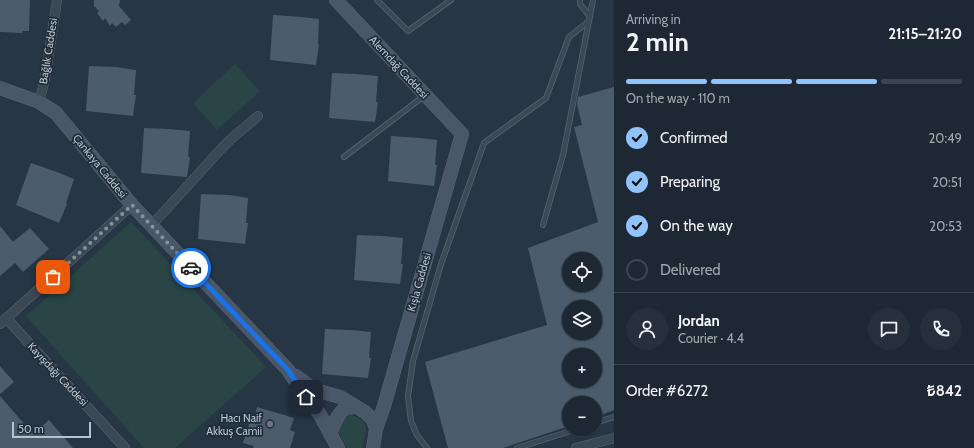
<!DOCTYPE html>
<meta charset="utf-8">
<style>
body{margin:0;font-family:Cabin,sans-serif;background:#25303c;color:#f1f3f6;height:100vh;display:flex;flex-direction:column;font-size:15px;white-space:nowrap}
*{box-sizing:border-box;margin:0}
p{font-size:13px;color:#a0a6ac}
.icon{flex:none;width:22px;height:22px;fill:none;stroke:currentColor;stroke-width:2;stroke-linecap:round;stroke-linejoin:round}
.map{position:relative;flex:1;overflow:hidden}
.sheet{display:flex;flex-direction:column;background:#1d2834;width:360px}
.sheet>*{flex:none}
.tools{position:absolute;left:562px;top:252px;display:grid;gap:8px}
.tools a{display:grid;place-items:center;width:40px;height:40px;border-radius:50%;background:#1d2834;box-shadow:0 1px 3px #0004,0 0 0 1px #3b444f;font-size:20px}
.scale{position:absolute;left:12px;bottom:10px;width:79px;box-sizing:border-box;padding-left:4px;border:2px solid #b9c3ce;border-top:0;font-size:11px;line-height:14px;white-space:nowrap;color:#b9c3ce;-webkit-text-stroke:3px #202d3a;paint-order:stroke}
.pin{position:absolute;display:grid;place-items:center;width:34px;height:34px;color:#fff;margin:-17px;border-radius:8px;box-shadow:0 2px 6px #0006}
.courier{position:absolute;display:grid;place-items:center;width:40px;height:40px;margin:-20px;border:3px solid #1a73e8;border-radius:50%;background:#fff;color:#222;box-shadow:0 1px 5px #0007}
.summary em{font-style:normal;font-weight:800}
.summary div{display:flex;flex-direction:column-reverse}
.summary{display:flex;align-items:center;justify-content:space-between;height:68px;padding:0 12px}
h1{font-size:26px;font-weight:800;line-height:30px}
.bar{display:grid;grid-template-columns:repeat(4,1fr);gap:6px 4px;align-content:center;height:48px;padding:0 12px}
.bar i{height:5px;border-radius:3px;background:#3b444f}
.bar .current{background:#90c2fc}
.bar p{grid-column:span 4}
.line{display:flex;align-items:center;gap:10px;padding:0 12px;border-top:1px solid #3b444f}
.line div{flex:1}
.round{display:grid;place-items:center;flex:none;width:42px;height:42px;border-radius:21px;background:#25303c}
ol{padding:0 12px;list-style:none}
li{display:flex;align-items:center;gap:12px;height:44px}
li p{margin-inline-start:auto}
li .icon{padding:4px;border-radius:50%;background:#90c2fc;color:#111;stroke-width:4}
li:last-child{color:#a0a6ac}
li i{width:22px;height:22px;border:2px solid #3b444f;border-radius:50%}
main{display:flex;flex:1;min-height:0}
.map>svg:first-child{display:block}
.green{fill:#294546}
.building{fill:#4b5c6c;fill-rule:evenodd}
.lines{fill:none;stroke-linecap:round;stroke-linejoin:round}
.service-casing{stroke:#5a6672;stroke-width:6}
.minor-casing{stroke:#5a6672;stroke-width:10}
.secondary-casing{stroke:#5a6672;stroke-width:14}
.service{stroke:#3b4855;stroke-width:4.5}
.minor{stroke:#3b4855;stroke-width:9}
.secondary{stroke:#495768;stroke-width:13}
.done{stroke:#86929e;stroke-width:4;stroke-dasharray:0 7.2}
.route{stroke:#1a73e8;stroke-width:5}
.worship-dot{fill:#6b7280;stroke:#202d3a;stroke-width:1.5}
.labels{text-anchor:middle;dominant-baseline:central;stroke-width:3.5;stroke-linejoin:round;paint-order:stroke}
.street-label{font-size:11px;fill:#b9c3ce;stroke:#202d3a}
.poi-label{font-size:11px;fill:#b9c3ce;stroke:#202d3a;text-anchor:end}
</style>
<main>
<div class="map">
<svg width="614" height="448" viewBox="0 0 614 448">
<rect width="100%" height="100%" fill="#273645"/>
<g class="green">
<path d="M235,64L260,91L217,130L193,103Z"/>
<path d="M131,222L266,367L175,448H144L26,316Z"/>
<path d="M350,415C359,416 367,422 366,432C366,434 365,436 364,438C363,442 363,445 363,448H347C342,438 334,431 342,421C345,418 347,417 350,415Z"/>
</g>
<g class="building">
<path d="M0,0H30L29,31H23L22,33L0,32Z"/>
<path d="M94,0H120L119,6L131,20L125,25L122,22L116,27L112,23L110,26L105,18L103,21L97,13L99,11L94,6Z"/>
<path d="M273,15L302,17L319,19L318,44H319L316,65L270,60Z"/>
<path d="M89,66L116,67L136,70L134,95H136L133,116L86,111Z"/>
<path d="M332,73L356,74L378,76L376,102H378L375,122L329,118Z"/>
<path d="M614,87V410L595,417V403H569V426L503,448H448L425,362L547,325L528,248L598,222L574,127L582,125L577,104L578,97ZM569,259H595V285H569ZM569,307H595V333H569ZM569,355H595V381H569Z"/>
<path d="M144,128L168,129L190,131L188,157H190L187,177L141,173Z"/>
<path d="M391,136L420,138L437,140L435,165H437L434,186L388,181Z"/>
<path d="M31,163L57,172L74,179L66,203L67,204L59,223L16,205Z"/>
<path d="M201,194L230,195L248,198L246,223H248L245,244L198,239Z"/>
<path d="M0,226L13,242L30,228L49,249L23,272L15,263L0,276Z"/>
<path d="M357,235L383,236L403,238L401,264H403L400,284L354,280Z"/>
<path d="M325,329L351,330L371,332L369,358H371L368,378L322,374Z"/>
<path d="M0,366L14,382L0,394Z"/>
<path d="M0,396L33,434L49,420L73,448H0Z"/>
<path d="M257,407L294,418L290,430L295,432L290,448H253L254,446L243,443L251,418L254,419Z"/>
</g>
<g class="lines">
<defs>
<g id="service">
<path d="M377,0L408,31L451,0"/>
<path d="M580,0V4L590,17"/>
<path d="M344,157L424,96"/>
<path d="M543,225L563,155L593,0"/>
<path d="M595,423L614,417"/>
<path d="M427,448L417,435L411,421L408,396L413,361L441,264L484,143L546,98L569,37L589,21"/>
<path d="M517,448L577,429"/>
</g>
<g id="minor">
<path d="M39,102L45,79L57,0"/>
<path d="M151,226L221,149L231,139L258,116"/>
<path d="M6,318L125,448"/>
<path d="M0,324L132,205"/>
<path d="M576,448L614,438"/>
</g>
<g id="secondary">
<path d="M336,0L462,134L384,406L376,429"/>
<path d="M0,88L39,102L56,113L132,205L288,370L306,397L319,413L338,448"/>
<path d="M296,376L308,385L319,391L340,397L365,412L373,420L376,429L373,448"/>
<path d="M330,434C333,426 338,412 346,408C349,407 353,407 357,407"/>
</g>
</defs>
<use href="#service" class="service-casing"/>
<use href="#minor" class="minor-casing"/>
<use href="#secondary" class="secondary-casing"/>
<use href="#service" class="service"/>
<use href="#minor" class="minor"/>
<use href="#secondary" class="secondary"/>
</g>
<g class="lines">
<path class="done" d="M53,277L132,205L191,268"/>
<path class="route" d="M191,268L288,370L306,397"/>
</g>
<circle class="worship-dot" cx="270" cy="424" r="4"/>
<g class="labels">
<g class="street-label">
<text transform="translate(48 51) rotate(-81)">Bağlık Caddesi</text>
<text transform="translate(399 67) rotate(47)">Alemdağ Caddesi</text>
<text transform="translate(100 166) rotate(51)">Çankaya Caddesi</text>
<text transform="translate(419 282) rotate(-74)">Kışla Caddesi</text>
<text transform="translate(58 374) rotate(47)">Kayışdağı Caddesi</text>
</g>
<g class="poi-label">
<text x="262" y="418">Hacı Naif<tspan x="262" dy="13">Akkuş Camii</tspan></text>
</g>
</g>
</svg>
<div class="tools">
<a><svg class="icon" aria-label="locate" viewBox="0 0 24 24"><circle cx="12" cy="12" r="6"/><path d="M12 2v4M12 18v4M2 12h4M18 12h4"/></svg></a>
<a><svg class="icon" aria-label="layers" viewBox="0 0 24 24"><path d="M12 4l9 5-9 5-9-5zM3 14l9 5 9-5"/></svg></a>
<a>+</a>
<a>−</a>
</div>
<div class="scale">50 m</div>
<div class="pin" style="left:53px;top:277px;background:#ea580c"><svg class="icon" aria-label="bag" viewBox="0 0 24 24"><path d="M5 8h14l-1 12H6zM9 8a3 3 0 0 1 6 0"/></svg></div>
<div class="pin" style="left:306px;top:397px;background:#1f2937"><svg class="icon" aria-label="home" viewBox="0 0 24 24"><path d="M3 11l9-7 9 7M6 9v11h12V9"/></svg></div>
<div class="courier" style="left:191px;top:268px"><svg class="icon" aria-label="car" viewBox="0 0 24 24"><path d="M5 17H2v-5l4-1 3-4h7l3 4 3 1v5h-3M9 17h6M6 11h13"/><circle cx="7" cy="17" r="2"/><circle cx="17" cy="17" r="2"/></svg></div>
</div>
<section class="sheet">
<div class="summary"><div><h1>2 min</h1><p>Arriving in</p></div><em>21:15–21:20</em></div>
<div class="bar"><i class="current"></i><i class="current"></i><i class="current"></i><i></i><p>On the way · 110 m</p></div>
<ol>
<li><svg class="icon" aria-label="check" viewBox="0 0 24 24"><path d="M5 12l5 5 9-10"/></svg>Confirmed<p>20:49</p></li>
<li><svg class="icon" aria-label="check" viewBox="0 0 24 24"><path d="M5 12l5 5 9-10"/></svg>Preparing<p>20:51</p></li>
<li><svg class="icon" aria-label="check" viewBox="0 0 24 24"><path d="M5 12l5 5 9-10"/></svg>On the way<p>20:53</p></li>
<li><i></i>Delivered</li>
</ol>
<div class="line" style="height:72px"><a class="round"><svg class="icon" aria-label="person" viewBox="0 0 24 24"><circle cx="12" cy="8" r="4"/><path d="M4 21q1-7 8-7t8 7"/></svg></a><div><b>Jordan</b><p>Courier · 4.4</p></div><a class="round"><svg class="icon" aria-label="chat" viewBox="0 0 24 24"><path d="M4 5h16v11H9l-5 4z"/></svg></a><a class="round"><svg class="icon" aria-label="phone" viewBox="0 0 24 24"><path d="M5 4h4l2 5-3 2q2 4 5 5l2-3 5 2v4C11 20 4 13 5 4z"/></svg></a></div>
<div class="line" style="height:52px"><div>Order #6272</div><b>₺842</b></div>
</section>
</main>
